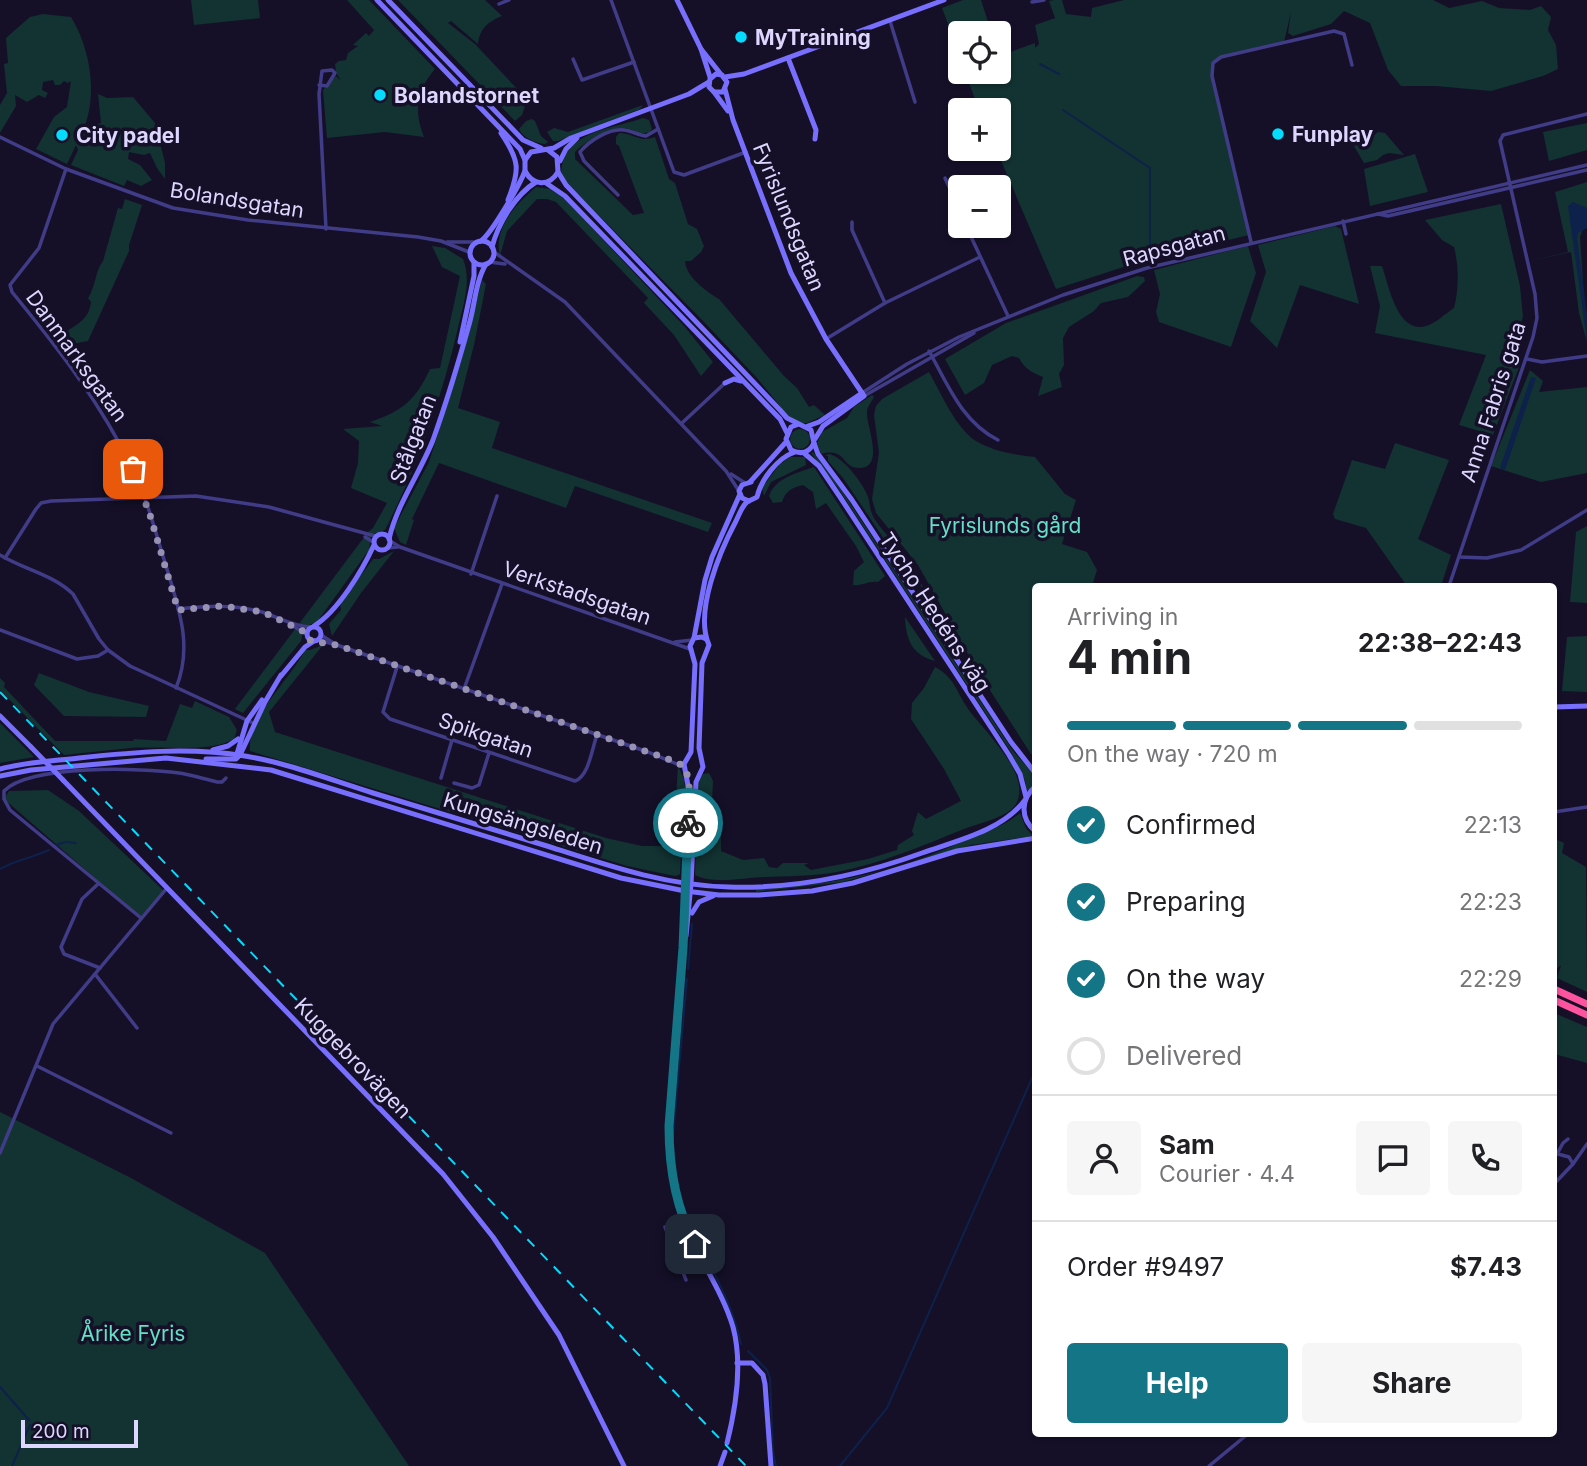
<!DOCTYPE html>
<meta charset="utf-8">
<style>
body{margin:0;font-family:Inter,sans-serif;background:#f6f6f6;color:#202124;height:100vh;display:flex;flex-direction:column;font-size:26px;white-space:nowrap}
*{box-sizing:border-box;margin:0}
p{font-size:23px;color:#757577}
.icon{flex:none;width:38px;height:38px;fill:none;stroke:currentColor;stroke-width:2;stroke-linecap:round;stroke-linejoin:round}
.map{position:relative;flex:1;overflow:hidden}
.side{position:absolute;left:1032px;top:583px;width:525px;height:854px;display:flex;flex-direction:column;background:#fff;border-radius:7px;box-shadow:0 2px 5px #0004}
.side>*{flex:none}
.controls{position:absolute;left:948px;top:21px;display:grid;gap:14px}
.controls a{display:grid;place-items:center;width:63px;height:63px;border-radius:7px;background:#fff;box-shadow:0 2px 5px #0004;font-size:35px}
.scale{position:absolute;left:21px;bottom:18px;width:117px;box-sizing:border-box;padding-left:7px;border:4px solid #ddd7ff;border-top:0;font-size:19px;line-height:24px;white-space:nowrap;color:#ddd7ff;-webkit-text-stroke:5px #151028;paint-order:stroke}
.pin{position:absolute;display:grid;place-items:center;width:60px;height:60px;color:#fff;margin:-30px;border-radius:14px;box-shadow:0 4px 10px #0006}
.courier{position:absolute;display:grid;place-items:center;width:70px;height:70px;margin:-35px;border:5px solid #147586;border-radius:50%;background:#fff;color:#222;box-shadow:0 2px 9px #0007}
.head em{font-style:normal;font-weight:700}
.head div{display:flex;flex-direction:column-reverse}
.head{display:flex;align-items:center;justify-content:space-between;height:119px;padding:0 35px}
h1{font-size:46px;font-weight:700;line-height:52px}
.bar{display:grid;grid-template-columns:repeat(4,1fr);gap:10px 7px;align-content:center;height:84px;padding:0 35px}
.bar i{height:9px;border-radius:5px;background:#e0e0e0}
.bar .on{background:#147586}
.bar p{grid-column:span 4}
.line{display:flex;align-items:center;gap:18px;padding:0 35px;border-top:2px solid #e0e0e0}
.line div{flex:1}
.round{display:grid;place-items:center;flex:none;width:74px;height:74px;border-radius:7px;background:#f6f6f6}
ol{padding:0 35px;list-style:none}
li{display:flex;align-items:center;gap:21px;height:77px}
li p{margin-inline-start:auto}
li .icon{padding:7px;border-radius:50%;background:#147586;color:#fff;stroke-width:4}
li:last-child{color:#757577}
li i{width:38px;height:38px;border:4px solid #e0e0e0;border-radius:50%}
.button{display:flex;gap:14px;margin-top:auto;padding:14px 35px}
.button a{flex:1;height:80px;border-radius:7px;background:#147586;color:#fff;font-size:28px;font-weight:700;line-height:80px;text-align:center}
.button a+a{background:#f6f6f6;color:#202124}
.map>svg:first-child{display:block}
.green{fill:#133232}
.water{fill:#0d214a}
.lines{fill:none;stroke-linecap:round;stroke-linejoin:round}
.stream{stroke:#0d214a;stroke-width:2}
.street{stroke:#413c87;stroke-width:3.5}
.secondary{stroke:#786ffe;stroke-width:5}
.highway{stroke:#fe539f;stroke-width:7}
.rail{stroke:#05dbfd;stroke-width:2;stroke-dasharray:10 9;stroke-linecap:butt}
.secondary-bridge{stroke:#786ffe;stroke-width:5}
.done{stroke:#9791b4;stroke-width:7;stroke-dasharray:0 12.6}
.route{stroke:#147586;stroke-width:9}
.poi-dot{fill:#05dbfd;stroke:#151028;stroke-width:2.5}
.labels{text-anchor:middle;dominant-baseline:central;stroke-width:7;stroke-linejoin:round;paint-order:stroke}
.poi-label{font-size:21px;font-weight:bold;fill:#ddd7ff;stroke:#151028;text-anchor:start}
.street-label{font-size:21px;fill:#ddd7ff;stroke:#151028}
.park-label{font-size:21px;fill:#63e0c5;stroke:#151028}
</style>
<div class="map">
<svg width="1587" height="1466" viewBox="0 0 1587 1466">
<rect width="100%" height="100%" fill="#151028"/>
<g class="green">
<path d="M191,0H258L260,18L194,25Z"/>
<path d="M347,0H369L435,69C416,91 414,111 424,137L385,132L327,138L323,90L336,76L341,81L336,72L335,64L339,61L346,60L348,53L358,46L353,45L366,33L369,36L374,30Z"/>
<path d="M398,0H485L502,16C489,21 479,29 478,44L451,21L448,23L475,44L521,93L526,103L522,115L515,121Z"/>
<path d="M963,0H981L990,28L985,30L986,33H961V59L942,8Z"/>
<path d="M1054,0H1062L1066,14L1091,17L1092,8L1124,0H1433L1449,8L1482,1L1499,8L1530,10L1541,6L1551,17L1548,30L1556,45L1558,69L1543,76L1491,91L1436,86H1401L1388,70L1370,23L1344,11L1331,24L1293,36L1288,33L1291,12L1284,42L1222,57L1213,64L1212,76L1249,235L1142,261L1056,289L996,149H999V110H979L965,72H999V56L1035,43V48L1039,44L1035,25L1055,18L1049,1Z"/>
<path d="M43,14L71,17C90,48 98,94 84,128L101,123L98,94L107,98L133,97L155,123L165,163V179L157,168L150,153L144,155L129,152L128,159L140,165L152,180L141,186L127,180L124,186L71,165L78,150L76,145L67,164L36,149L54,117L67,107L71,81L68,83L64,81L60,85H55L53,80L43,82L42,90L48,93L45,98L39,95L27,102L15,95L16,106L0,133V105L7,93L4,64L8,63L6,38L30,17Z"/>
<path d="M643,105L640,109L558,141H553L547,132L554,128L568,132Z"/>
<path d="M643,118L649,120L652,129L650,132C640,135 637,131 628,129C611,124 587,141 575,152V159L633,215L644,213L619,146L616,144V137L619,133C634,133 638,143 655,137L669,179L675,183L688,224L697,229L704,246L701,252L691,261H685C686,277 706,291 719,299L784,376L797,388L809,407L814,405L825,415L807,423H799L789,417L757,378L704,322L561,177C561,131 609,130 643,118Z"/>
<path d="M532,119L535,121L541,136L548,142L545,144C535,143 523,138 519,129L526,121Z"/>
<path d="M1587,123V150L1549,161L1543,132Z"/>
<path d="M1366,132L1372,137L1378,132L1385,133L1404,155L1389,153L1383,155L1377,160L1364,163L1354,146L1357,139Z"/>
<path d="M1415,154L1428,192L1370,206L1364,169Z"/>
<path d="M1587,182V216L1580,237L1587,342L1579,313L1571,252L1530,261L1568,252L1555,192Z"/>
<path d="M536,187L550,189L564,198L685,327L713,362L701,376L674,335L644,303L648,298L556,202L547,199H537L507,231L500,256C493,228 516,204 536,187Z"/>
<path d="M125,199L142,205L129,245V251L88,341L61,346L59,342L69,334L67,331C80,323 89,318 91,302L88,298C96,286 95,271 103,261L118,208L122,209Z"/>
<path d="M1501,204L1520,286L1523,317L1509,357L1521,362L1493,435L1459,425L1486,355L1375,333L1380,306L1370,266H1382C1389,286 1397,334 1426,326C1435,324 1446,313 1454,308C1459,288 1459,267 1454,247L1442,240L1425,220Z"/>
<path d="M1335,226L1341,229L1359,304L1300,285L1277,348L1250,321L1266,272L1258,245Z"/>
<path d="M432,246L445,248L463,259C472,281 463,306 458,328C441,400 419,463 385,530L371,535L369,550L317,622L304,627L301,641L243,713L235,709L368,532L373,528L387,503L351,488L358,463L359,441L343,429L382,426L370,422C401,412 416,400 430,369L440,368L460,276L442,267Z"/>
<path d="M1248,246L1256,273L1231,347L1159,322L1156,312L1160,294L1154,270Z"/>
<path d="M1137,276L1144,277L1145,281L1128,297L1101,303L1094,311L1069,327L1063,338L1064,365L1059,374L1062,387L1038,396L1043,377C1031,372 1025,369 1019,358L1012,356L992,365L984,383L965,395L945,359L1006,323Z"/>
<path d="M482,280L486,284L474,345L458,408L500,422L492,448L712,523L708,532L575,486L566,508L439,463L412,519L414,520L406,545L400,542L394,528L429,462L460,365Z"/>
<path d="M1530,370L1543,381L1539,392L1587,387V473L1541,482L1491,466Z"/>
<path d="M929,372C940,391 956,429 976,441C992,451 1016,455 1035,457L1065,494L1076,500L1062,544L1087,552L1097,570L1092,586H1036V758L1031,754L977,670L918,565L876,513L872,499L879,453L874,415L876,406L882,399Z"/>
<path d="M872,395L874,397C872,402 867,406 867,412C866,426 886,468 859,468C841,468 847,447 821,454L817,443L822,432L847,418L854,407Z"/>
<circle cx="800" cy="439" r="10"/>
<path d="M1395,443L1449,460L1418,539L1451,555L1441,586H1407L1366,528L1335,519L1333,514L1352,460L1385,469Z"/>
<path d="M813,452L840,488L1013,751L1036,777V784L1027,791L1025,780L1011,752L838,488L811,453Z"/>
<path d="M829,454C842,456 864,484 868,497C870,504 870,511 874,518C882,531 892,540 902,551C912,562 917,576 924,589L909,576L843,478L828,461V456H825Z"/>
<path d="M790,457H805L806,465L771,482L764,496L762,488L779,465Z"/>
<path d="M814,467L885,576L878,582C868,581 863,586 853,585L854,571L864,562L856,546L826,503L816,509L813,492L803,485C792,488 786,490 782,502L773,503L769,496C775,478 797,473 814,467Z"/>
<path d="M1587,526V603L1570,602L1576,532Z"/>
<path d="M394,551L361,593L332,636L329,624L341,610L340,604L373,559H379Z"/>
<path d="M905,617L935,661C912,655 906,640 905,617Z"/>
<path d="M1587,636V692L1562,691L1567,637Z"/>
<path d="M323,645L269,712L275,732L606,838L642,846H673L678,766L684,779L685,788L680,874L676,876L670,875L627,866L250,751C246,719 292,677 305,650H310Z"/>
<path d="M935,667C950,675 954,684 962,699C968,711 979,722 988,733C1001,750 1029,780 1016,804C1009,817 977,824 964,829C922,846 882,863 837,872C806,878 773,875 741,879C729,880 707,882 695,875L698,785L699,779L703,774L709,773L713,781L710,845L714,846L715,827L721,833V851L743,860L764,858L769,867L777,868L783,863H809L804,865L811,870L868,859L897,850L898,845L914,835L912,831L918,812L926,819L961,801L944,769L911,719L912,703L924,688Z"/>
<path d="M39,673L89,692L149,706L146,717L64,716L34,685Z"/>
<path d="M0,678L5,683L4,687L55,741H133L134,739L166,741L180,704L192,708L195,701L229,717L237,730L234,739C210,753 159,746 130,748C108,750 86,753 64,755L0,690Z"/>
<path d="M0,723L34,757L0,763Z"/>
<path d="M48,790L79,811L164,891L141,918L4,799L9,791Z"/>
<path d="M1020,813L1026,828L1033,836L971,845L843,882L756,892V889C827,886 899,872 963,841C983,831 1003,828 1020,813Z"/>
<path d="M1554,838L1564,843L1562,853L1586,867L1587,992L1557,978L1561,965L1554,971Z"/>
<path d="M1554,1013L1587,1027V1063L1554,1054Z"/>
<path d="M0,1112L131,1178L265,1253L409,1466H0Z"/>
</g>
<g class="water">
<path d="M1573,202L1587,208V228L1578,233L1577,238L1587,314V342L1568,206Z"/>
<path d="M1531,377L1536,378L1505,470L1500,468Z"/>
</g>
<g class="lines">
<g class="stream">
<path d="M1040,64L1059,74"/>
<path d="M1063,110L1150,168V246"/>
<path d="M56,845L66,842L76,843"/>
<path d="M0,869C15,860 32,858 49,850"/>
<path d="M688,969L692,924"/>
<path d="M672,1146L687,979"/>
<path d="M676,1182C690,1240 729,1286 741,1344"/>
<path d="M748,1351L767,1370L770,1378L773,1452L776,1466"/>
<path d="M0,1387L29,1420"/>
<path d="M12,1466L30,1425"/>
<path d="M840,1466L887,1408L1036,1069"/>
</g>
<g class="street">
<path d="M611,0L674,172L684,175L746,152"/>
<path d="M1032,2L1044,0"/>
<path d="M499,4L509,0"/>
<path d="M890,21L915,102"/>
<path d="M573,59L582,80L634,62"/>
<path d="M319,85L327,86L335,73L332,70L322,71L319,94L326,229"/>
<path d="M0,137L66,169L173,208L248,220L418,237L441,241L469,252"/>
<path d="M66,169L39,248L10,285L12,292C57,347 101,403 132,468C148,500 156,535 167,569C179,610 193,646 176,688"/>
<path d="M945,178L961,213"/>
<path d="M618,195L584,161L580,152C589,141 609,128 624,130C632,131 638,135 646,136L658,129"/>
<path d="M1378,214L1388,216L1587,170"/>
<path d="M1343,221L1346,234"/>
<path d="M852,222V230L885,303"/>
<path d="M966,226L1008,316"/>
<path d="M447,242H476"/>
<path d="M1251,242L1212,76L1213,63L1221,57L1334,31L1344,34L1352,65"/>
<path d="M494,252L565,302L726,471L739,491"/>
<path d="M489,262L505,264"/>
<path d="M826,339L885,303L980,257"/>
<path d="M929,351C948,385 962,422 998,440"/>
<path d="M1527,359L1542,362L1587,356"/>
<path d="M862,393L907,364L959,337L1063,295L1147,268L1587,165"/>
<path d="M864,396L974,333"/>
<path d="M682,423L725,383"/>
<path d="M731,474L745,483"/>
<path d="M365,537L373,542"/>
<path d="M390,541L400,547L690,649"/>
<path d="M387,548L398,547"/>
<path d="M0,555C25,570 52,574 73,594L99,639L108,650L130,666L253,723"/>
<path d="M1459,557L1487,558L1521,550L1587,510"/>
<path d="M5,558L36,509L41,503L51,501L196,496L269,507L375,536"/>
<path d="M471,574L497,496"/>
<path d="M1449,586L1533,337L1537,318L1535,294L1500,141L1503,135L1587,114"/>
<path d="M178,609C207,606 233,604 262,612C278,617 292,626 310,627"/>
<path d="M293,626L306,634"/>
<path d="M0,630L77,659L98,656L108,650"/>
<path d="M321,635L332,642"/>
<path d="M318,640L337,645L648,752L684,767"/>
<path d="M675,642L692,640"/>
<path d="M397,667L383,712L390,719L575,781C589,776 592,748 597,735"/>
<path d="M464,689L502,584"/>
<path d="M441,778L452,740"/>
<path d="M454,783L472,788L479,785L489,753"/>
<path d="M1554,812L1587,807"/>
<path d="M98,884L82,899L61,947L64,954L100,968"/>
<path d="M141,918L10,810L4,799V791C30,764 143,768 179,773C192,775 204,779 217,782H222L226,778"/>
<path d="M95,974L137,1028"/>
<path d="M37,1066L171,1133"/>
<path d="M0,1153L53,1024L167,888"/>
<path d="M1554,1153L1569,1157L1573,1164L1554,1184"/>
<path d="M1557,1154L1563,1143L1568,1139"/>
<path d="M1573,1164L1587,1144"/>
<path d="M665,1227L686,1280"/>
<path d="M674,1251L693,1244"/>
<path d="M1209,1466L1249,1433"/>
</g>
<g class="secondary">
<path d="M377,0L520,149L525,160"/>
<path d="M388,0L523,140L541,148"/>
<path d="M677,0L701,49L710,77"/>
<path d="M701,49L727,82L723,92H714L709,87L710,79L716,74L722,75"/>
<path d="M788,58L816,130L815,139"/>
<path d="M725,77L744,74L944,0"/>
<path d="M725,89L733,120L791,273L826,339L864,396L823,426L815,439"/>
<path d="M714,92L728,111"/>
<path d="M501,133C520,161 520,170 508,200"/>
<path d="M548,150L557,157L558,172C549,187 533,186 525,171V160L531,152L554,148L571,138L689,94L709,82"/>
<path d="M560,161L566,149L577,138"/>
<path d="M558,172L566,185L780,410L787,418L811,430L814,443C809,453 801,455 791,450L786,439L791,427L799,424"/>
<path d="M546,183L565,196L780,419L787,433"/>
<path d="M481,241C492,233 520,184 525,171"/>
<circle cx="482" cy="253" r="12"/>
<path d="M492,247C498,224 515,195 536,182"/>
<path d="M460,342L474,276V262"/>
<path d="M725,383L734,379L741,381"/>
<path d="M808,426L819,422L862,393"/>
<path d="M814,443L818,454L852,500L1011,742L1036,774"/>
<path d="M804,453L819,466L840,497L1009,755L1020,774L1026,797"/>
<path d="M750,482L786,442"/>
<path d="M749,501L742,498L739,491L742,485L751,482"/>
<circle cx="382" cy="542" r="8"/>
<path d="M389,539C397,504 420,473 433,440C447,401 459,361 470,321C475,302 476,281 486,264"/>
<path d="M314,626C338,611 362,571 374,545"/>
<circle cx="314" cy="634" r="7"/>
<path d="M694,638L705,580L712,557L740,494"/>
<path d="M706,639L702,637L694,638L690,646L695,664L691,752L684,764L689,791L683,948L669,1126C669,1160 673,1193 685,1225C699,1260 722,1290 733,1327C743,1364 736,1407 727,1443"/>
<path d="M281,676L305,647L314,641"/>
<path d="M1554,707L1587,706"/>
<path d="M0,716L31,747"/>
<path d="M213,750L228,746L238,739"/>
<path d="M236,757L247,721L262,700"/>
<path d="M206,759H236L240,755L265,702L281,675"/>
<path d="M0,769C26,762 53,761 79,758C134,752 190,747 245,756C288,763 331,780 373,793C431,811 489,828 547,846C606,865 666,886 729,887C796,889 859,876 922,853C956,841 1002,831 1025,800"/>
<path d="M0,776L31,770L166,758L271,770L621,878L685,891L719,895H759L812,891L853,883L957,851L1036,838"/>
<path d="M63,780L443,1174L493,1237L559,1335L624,1466"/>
<path d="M1036,786C1020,799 1020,819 1036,832"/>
<path d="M692,913L699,902L713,896"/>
<path d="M686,936L691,884L696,782L703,767L699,748L702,663L709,645C694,612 720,551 736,521C739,515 742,506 747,502C750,500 754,499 757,497C761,480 777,458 795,452"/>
<path d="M737,1363H752L763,1375L765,1384L771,1466"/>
<path d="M720,1466L725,1452"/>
</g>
<g class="highway">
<path d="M1554,989L1587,1004"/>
<path d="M1554,1000L1587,1015"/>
</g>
<path class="rail" d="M0,692L746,1466"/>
<path class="secondary-bridge" d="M31,747L63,780"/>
</g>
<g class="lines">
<path class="done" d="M133,469L150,515L178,610L222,606L263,612L303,631L311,641L337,645L668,759C673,761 680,763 683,767C693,777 688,810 688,823"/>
<path class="route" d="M688,823L683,948L669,1126C669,1167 675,1207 695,1244"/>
</g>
<g class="poi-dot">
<circle cx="741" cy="37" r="7"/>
<circle cx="380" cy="95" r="7"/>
<circle cx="1278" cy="134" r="7"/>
<circle cx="62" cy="135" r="7"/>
</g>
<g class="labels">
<g class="poi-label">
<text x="755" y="37">MyTraining</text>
<text x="394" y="95">Bolandstornet</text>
<text x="1292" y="134">Funplay</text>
<text x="76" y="135">City padel</text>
</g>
<g class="street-label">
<text transform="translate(237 200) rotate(9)">Bolandsgatan</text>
<text transform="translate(789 217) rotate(68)">Fyrislundsgatan</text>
<text transform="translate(1174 246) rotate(-15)">Rapsgatan</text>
<text transform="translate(77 356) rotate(54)">Danmarksgatan</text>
<text transform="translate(1493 402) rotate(-72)">Anna Fabris gata</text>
<text transform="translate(413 439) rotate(-69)">Stålgatan</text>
<text transform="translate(577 593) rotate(19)">Verkstadsgatan</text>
<text transform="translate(935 612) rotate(57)">Tycho Hedéns väg</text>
<text transform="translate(486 735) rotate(19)">Spikgatan</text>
<text transform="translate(523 823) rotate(17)">Kungsängsleden</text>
<text transform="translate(353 1058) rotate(46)">Kuggebrovägen</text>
</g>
<g class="park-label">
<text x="1005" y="525">Fyrislunds gård</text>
<text x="133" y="1333">Årike Fyris</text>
</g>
</g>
</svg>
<div class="controls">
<a><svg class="icon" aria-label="locate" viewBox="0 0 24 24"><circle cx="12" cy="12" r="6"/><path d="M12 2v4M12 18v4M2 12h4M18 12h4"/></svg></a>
<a>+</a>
<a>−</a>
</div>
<div class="scale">200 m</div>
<div class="pin" style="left:133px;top:469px;background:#ea580c"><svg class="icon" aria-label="bag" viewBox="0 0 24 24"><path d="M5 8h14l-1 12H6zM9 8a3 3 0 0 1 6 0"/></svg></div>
<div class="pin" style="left:695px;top:1244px;background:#1f2937"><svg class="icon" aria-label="home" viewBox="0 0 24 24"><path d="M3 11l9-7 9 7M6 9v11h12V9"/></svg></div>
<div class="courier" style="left:688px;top:823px"><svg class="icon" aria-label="bike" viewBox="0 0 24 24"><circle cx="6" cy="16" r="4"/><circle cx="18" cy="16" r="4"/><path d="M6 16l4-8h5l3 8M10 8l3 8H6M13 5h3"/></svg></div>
<section class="side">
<div class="head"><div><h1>4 min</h1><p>Arriving in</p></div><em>22:38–22:43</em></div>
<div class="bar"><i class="on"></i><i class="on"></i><i class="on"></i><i></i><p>On the way · 720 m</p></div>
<ol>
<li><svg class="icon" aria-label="check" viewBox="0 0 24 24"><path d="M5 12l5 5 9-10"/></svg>Confirmed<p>22:13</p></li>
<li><svg class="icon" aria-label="check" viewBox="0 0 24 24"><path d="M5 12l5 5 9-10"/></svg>Preparing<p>22:23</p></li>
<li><svg class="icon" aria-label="check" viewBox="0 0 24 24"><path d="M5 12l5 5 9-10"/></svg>On the way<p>22:29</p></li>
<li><i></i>Delivered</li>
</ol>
<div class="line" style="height:126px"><a class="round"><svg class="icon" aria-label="person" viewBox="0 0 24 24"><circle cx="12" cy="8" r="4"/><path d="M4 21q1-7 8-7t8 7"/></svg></a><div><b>Sam</b><p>Courier · 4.4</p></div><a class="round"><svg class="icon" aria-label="chat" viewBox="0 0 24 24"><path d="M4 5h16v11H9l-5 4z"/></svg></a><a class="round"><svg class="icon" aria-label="phone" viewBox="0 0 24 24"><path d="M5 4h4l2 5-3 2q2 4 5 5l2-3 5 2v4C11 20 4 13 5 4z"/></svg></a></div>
<div class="line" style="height:91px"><div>Order #9497</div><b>$7.43</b></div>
<div class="button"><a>Help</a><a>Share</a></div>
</section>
</div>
